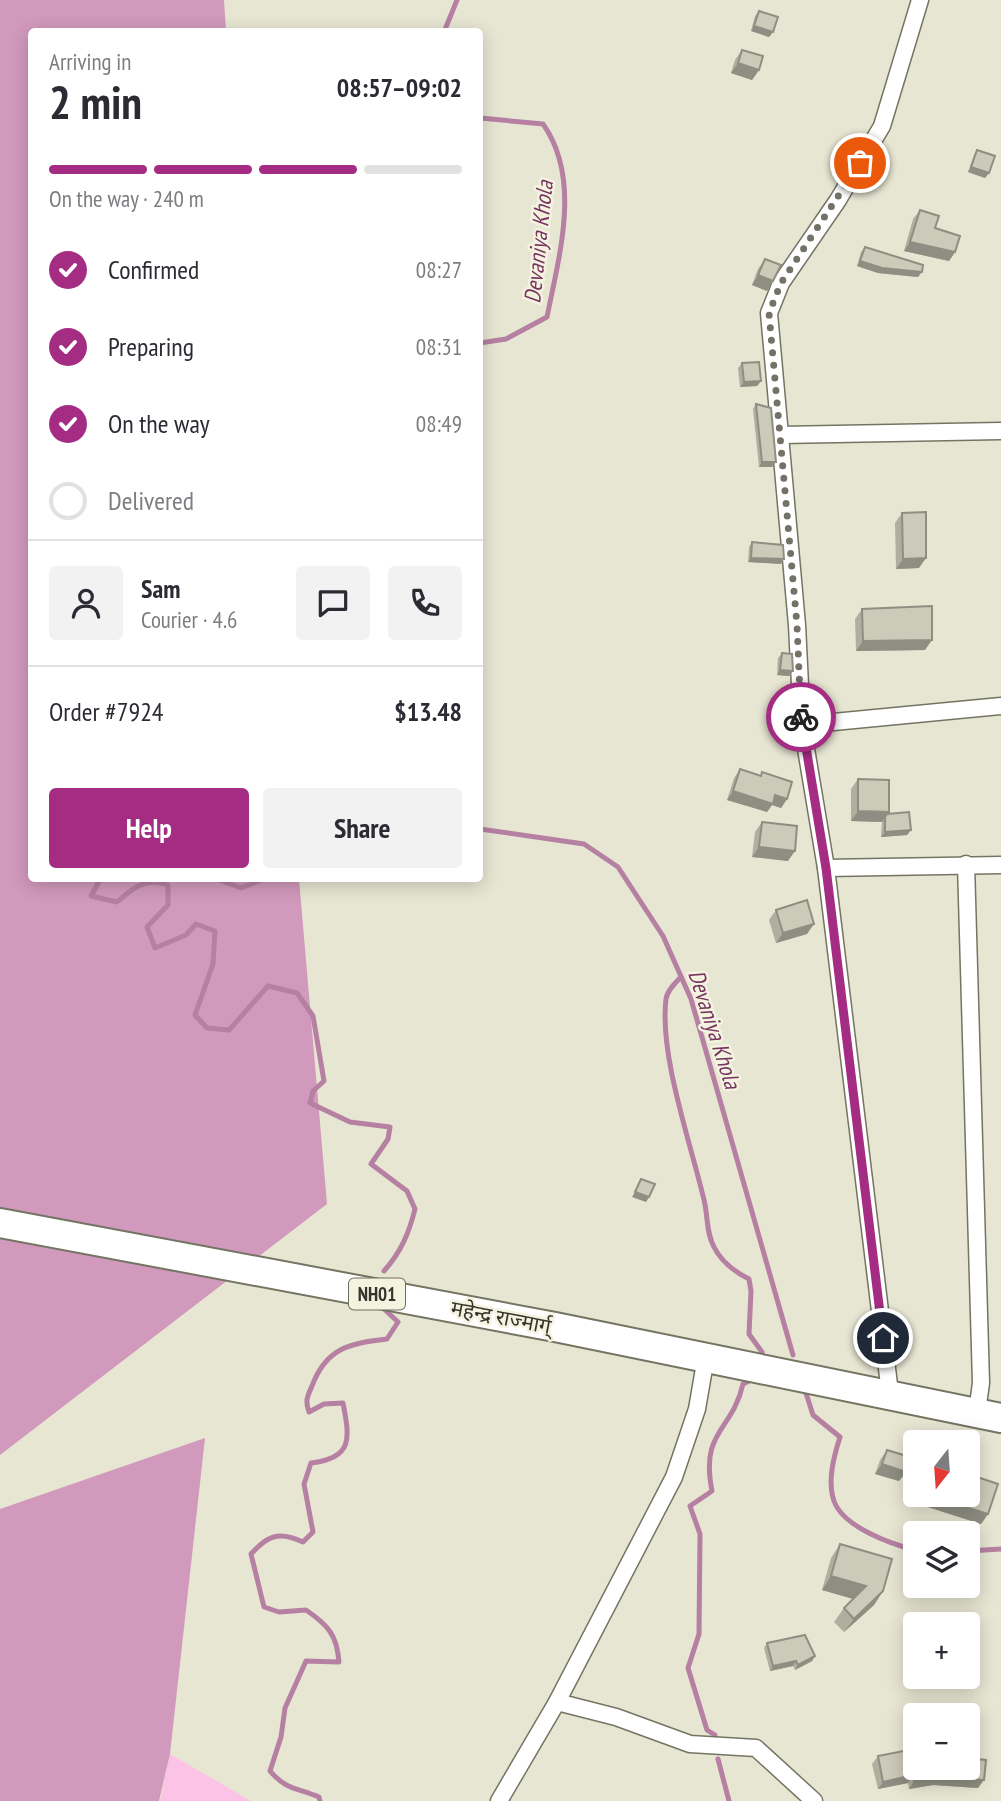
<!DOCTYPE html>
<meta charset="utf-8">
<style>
body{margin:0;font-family:"PT Sans Narrow","Noto Sans Devanagari",sans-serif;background:#f2f2f3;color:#2b2b33;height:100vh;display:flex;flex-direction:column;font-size:26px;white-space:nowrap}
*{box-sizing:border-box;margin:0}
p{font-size:23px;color:#7c7c81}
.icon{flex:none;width:38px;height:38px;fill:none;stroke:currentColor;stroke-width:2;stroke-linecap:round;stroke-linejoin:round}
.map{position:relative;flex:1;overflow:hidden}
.drawer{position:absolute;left:28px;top:28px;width:455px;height:854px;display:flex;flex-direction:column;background:#fff;border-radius:7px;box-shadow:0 4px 18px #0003}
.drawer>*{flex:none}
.needle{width:46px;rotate:197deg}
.controls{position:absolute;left:903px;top:1430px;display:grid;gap:14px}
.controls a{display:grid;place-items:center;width:77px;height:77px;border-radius:7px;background:#fff;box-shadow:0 4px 18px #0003;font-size:35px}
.pin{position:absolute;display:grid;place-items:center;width:60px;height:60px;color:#fff;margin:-30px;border:4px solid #fff;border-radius:50%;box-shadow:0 2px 7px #0007}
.courier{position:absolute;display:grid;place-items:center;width:70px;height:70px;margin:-35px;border:5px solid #a52c83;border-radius:50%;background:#fff;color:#222;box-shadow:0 2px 9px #0007}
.head em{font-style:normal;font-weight:600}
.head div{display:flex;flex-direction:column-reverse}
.head{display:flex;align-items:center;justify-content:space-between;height:119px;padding:0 21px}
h1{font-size:46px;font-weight:600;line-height:52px}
.bar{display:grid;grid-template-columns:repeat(4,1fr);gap:10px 7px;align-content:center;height:84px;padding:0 21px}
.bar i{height:9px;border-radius:5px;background:#e1e1e2}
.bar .selected{background:#a52c83}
.bar p{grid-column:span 4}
.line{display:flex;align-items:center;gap:18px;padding:0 21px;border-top:2px solid #e1e1e2}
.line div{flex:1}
.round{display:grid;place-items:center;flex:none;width:74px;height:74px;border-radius:7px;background:#f2f2f3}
ol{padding:0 21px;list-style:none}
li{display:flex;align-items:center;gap:21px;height:77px}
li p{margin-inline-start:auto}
li .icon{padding:7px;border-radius:50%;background:#a52c83;color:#fff;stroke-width:4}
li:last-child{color:#7c7c81}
li i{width:38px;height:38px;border:4px solid #e1e1e2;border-radius:50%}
.cta{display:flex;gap:14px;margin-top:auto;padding:14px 21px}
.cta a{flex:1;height:80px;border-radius:7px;background:#a52c83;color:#fff;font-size:28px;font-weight:600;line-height:80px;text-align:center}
.cta a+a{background:#f2f2f3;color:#2b2b33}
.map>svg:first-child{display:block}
.green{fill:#fcc3e6}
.forest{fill:#d199bc}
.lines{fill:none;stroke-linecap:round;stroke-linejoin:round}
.stream{stroke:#b680a2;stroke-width:5}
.minor-casing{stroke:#747463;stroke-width:19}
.trunk-casing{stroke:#747463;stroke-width:32}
.minor{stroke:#fff;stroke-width:16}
.trunk{stroke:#fff;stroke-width:28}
.wall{fill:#afaf9f}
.shaded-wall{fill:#8f8e82}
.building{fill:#cccbb9;stroke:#8f8e82;stroke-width:2}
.done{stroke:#737267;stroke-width:7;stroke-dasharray:0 12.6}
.route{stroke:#a52c83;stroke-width:9}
.labels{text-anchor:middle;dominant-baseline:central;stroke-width:5;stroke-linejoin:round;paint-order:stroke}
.shield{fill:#f4f3e0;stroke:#6e6d63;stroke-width:2}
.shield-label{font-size:19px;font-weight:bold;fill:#34342d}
.street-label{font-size:21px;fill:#34342d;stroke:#f4f3e0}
.water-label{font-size:23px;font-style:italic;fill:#773461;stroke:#f4f3e0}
</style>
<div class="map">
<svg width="1001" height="1801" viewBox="0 0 1001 1801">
<rect width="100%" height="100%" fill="#e7e6d3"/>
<path class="green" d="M170,1754L251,1801H160Z"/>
<g class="forest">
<path d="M0,0H224L226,31L32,32V878L299,879L327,1204L0,1455Z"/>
<path d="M205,1438L170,1754L159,1801H0V1509Z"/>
</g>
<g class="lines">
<g class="stream">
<path d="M444,32L457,0"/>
<path d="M480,118L543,124C582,179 559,256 547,317L506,339L480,343"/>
<path d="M480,829L584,844L618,867L663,936L691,999L793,1355"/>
<path d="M101,878L91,896L117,902C134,887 146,877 168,885V905L147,927L155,948L186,935L196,924L215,931L213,964L195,1015L207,1028L229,1030L268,986L297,993L313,1016L324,1081L313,1091L310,1103L350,1122L390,1127L388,1139L371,1164L407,1191L415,1209C409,1233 401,1252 384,1271"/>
<path d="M214,878L241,888L266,878"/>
<path d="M681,977C675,983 667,991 666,999C659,1055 691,1144 704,1200C708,1215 706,1233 714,1247C721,1261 735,1272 749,1279L751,1291L749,1334L762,1352L763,1362"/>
<path d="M804,1387L813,1415L840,1437C834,1456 827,1481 834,1501C843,1527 891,1544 915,1550"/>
<path d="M968,1551L1001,1549"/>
<path d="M715,1735L707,1730L688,1668L699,1634L700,1534L690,1506L712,1491C700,1430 732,1432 743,1384L753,1379"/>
<path d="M718,1759L729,1801"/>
<path d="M320,1801L319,1797C298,1788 286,1790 270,1771L281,1737L285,1708L306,1661L339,1662C337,1635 328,1625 306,1610L279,1612L264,1607L251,1554C268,1535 279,1531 303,1542L313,1532L304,1484L311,1463C353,1458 350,1439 343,1403L324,1404L309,1412C305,1401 307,1397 312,1386C326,1348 350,1343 387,1339L398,1322L382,1307"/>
</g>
<defs>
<g id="minor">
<path d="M780,435L1001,431"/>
<path d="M802,725L1001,706"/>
<path d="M966,864L981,1383L977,1412"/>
<path d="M826,868L1001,865"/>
<path d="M890,1393L826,868L802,725L797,625L769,313L781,283L838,200L882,126L920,0"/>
<path d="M557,1702L616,1717L690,1744L756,1748L814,1801"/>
<path d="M499,1801L557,1702L674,1477L697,1409L706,1357"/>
</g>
<path id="trunk" d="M0,1223L555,1327L1001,1418"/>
</defs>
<use href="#minor" class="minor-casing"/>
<use href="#trunk" class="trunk-casing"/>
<use href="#minor" class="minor"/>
<use href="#trunk" class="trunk"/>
</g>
<g class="wall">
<path d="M759,11L773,32L769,37L751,31L755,16Z"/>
<path d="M742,50L759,70L752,80L731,73L735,60Z"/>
<path d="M977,150L985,178L968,172L974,155Z"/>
<path d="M920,210L955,252L949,261L904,251L913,219Z"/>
<path d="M865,247L918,277L878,273L857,266L861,252Z"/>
<path d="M765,259L767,291L752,285L758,269Z"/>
<path d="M742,363L761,381L757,386L740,387L738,368Z"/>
<path d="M756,404L772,467H759L753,409Z"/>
<path d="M902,513L919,568L896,569L895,523Z"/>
<path d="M752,542L781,564L748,562L749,547Z"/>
<path d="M862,609L925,650L856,651L855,619Z"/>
<path d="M782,653L793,671L789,676L777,675L778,658Z"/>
<path d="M740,769L760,776L762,772L787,799L781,808L772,805L767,812L727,800L734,778Z"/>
<path d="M858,779L887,814L911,830L907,835L881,837L882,822L851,821V789Z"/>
<path d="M762,822L788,861L752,857L755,832Z"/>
<path d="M776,910L807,934L776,943L769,920Z"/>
<path d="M887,1450L906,1472L899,1481L875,1474L880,1460Z"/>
<path d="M971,1475L988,1514L981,1524L909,1501L915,1483V1494H968V1480Z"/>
<path d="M840,1544L883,1591L874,1605L844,1632L834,1622L844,1608L853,1599L822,1590L831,1558Z"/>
<path d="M767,1643L815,1656L812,1661L795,1670L793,1666L770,1671L764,1648Z"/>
<path d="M909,1746L915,1768L978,1788L933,1785L909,1789L908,1783L878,1789L872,1764L878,1756L905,1751Z"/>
</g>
<g class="shaded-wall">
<path d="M754,26L773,32L769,37L751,31Z"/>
<path d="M738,63L759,70L752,80L731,73Z"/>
<path d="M971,167L989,173L985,178L968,172Z"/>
<path d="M910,242L955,252L949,261L904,251Z"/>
<path d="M860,261L922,272L918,277L878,273L857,266Z"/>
<path d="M758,275L773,281L767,291L752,285Z"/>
<path d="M761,381L757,386L740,387L744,382Z"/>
<path d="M762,462H776L772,467H759Z"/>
<path d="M751,558L784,559L781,564L748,562Z"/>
<path d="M926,558L919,568L896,569L903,559Z"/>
<path d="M932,640L925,650L856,651L863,641Z"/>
<path d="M780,670L793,671L789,676L777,675Z"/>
<path d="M733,791L775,795L787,799L781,808L772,805L767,812L727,800Z"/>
<path d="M858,811L889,812L882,822L851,821Z"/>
<path d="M911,830L907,835L881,837L885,832Z"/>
<path d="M759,847L795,851L788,861L752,857Z"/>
<path d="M814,924L807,934L776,943L783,933Z"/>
<path d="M635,1192L649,1197L646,1202L632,1197Z"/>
<path d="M882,1464L906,1472L899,1481L875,1474Z"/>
<path d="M915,1492V1494H925L988,1514L981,1524L909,1501Z"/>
<path d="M831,1576L866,1586L857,1600L822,1590Z"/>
<path d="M883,1591L874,1605L844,1632L854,1619Z"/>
<path d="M815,1656L812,1661L795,1670L798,1665Z"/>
<path d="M796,1661L793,1666L770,1671L773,1666Z"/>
<path d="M913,1775L908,1783L878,1789L883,1782Z"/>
<path d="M938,1777L984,1780L978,1788L933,1785L909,1789L914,1781Z"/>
</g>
<g class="building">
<path d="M759,11L778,17L773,32L754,26Z"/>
<path d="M742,50L763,56L759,70L738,63Z"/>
<path d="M977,150L995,156L989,173L971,167Z"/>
<path d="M920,210L939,216L935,228L960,236L955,252L910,242Z"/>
<path d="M865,247L923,265L922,272L882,268L860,261Z"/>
<path d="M765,259L781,265L773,281L758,275Z"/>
<path d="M759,362L761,381L744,382L742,363Z"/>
<path d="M756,404L771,408L776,462H762Z"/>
<path d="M926,512V558L903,559L902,513Z"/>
<path d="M752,542L783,545L784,559L751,558Z"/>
<path d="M932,606V640L863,641L862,609Z"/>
<path d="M782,653L792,654L793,671L780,670Z"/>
<path d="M740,769L761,776L762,772L792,782L787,799L775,795L773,804L733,791Z"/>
<path d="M858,779L889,780V812L858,811Z"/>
<path d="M909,812L911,830L885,832V817L887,814Z"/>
<path d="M762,822L797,826L795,851L759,847Z"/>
<path d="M807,900L814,924L783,933L776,910Z"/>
<path d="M641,1179L655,1184L649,1197L635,1192Z"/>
<path d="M887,1450L910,1457L906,1472L882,1464Z"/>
<path d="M971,1475L998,1484L988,1514L925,1494H968V1484Z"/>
<path d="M840,1544L892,1559L883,1591L854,1619L844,1608L866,1586L831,1576Z"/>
<path d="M805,1635L815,1656L798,1665L796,1661L773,1666L767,1643Z"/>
<path d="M915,1745V1768H968V1758L986,1760L984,1780L938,1777L914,1781L913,1775L883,1782L878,1756L909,1750V1746Z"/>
</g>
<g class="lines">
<path class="done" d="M801,717L797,625L769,313L781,283L860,163"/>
<path class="route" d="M801,717L826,868L883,1338"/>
</g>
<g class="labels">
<rect class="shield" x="349" y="1278.5" width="56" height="31" rx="5"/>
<g class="shield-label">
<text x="377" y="1294">NH01</text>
</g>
<g class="street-label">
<text transform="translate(501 1317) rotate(11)">महेन्द्र राज्मार्ग्</text>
</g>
<g class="water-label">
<text transform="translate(538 242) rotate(-84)">Devaniya Khola</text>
<text transform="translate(715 1029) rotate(72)">Devaniya Khola</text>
</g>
</g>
</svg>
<div class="controls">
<a><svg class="needle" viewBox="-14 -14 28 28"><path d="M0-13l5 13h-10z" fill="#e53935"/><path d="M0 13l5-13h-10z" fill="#7c7c81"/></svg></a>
<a><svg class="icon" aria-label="layers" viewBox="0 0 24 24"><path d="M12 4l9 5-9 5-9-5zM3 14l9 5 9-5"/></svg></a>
<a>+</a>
<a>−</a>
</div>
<div class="pin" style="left:860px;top:163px;background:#ea580c"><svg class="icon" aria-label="bag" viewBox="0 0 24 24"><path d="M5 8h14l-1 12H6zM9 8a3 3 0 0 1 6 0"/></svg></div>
<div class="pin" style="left:883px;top:1338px;background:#1f2937"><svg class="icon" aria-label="home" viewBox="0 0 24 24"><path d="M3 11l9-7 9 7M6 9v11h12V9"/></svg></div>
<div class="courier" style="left:801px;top:717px"><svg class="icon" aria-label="bike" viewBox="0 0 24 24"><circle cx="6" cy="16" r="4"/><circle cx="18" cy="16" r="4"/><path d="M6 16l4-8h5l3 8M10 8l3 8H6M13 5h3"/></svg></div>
<section class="drawer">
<div class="head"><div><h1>2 min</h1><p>Arriving in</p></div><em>08:57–09:02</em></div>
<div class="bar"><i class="selected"></i><i class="selected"></i><i class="selected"></i><i></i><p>On the way · 240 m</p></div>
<ol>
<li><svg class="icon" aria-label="check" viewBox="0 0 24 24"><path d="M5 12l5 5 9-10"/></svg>Confirmed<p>08:27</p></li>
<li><svg class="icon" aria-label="check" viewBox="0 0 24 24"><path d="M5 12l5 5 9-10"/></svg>Preparing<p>08:31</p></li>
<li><svg class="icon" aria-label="check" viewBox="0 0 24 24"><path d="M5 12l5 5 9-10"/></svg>On the way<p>08:49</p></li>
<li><i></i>Delivered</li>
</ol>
<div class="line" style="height:126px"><a class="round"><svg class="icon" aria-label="person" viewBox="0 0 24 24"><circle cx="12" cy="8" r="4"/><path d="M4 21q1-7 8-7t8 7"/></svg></a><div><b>Sam</b><p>Courier · 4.6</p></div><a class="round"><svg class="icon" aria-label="chat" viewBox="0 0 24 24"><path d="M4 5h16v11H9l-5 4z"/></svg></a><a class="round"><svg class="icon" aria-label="phone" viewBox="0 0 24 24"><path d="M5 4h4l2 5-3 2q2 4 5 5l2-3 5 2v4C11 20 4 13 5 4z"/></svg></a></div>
<div class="line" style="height:91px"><div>Order #7924</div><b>$13.48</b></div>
<div class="cta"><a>Help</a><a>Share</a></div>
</section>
</div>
